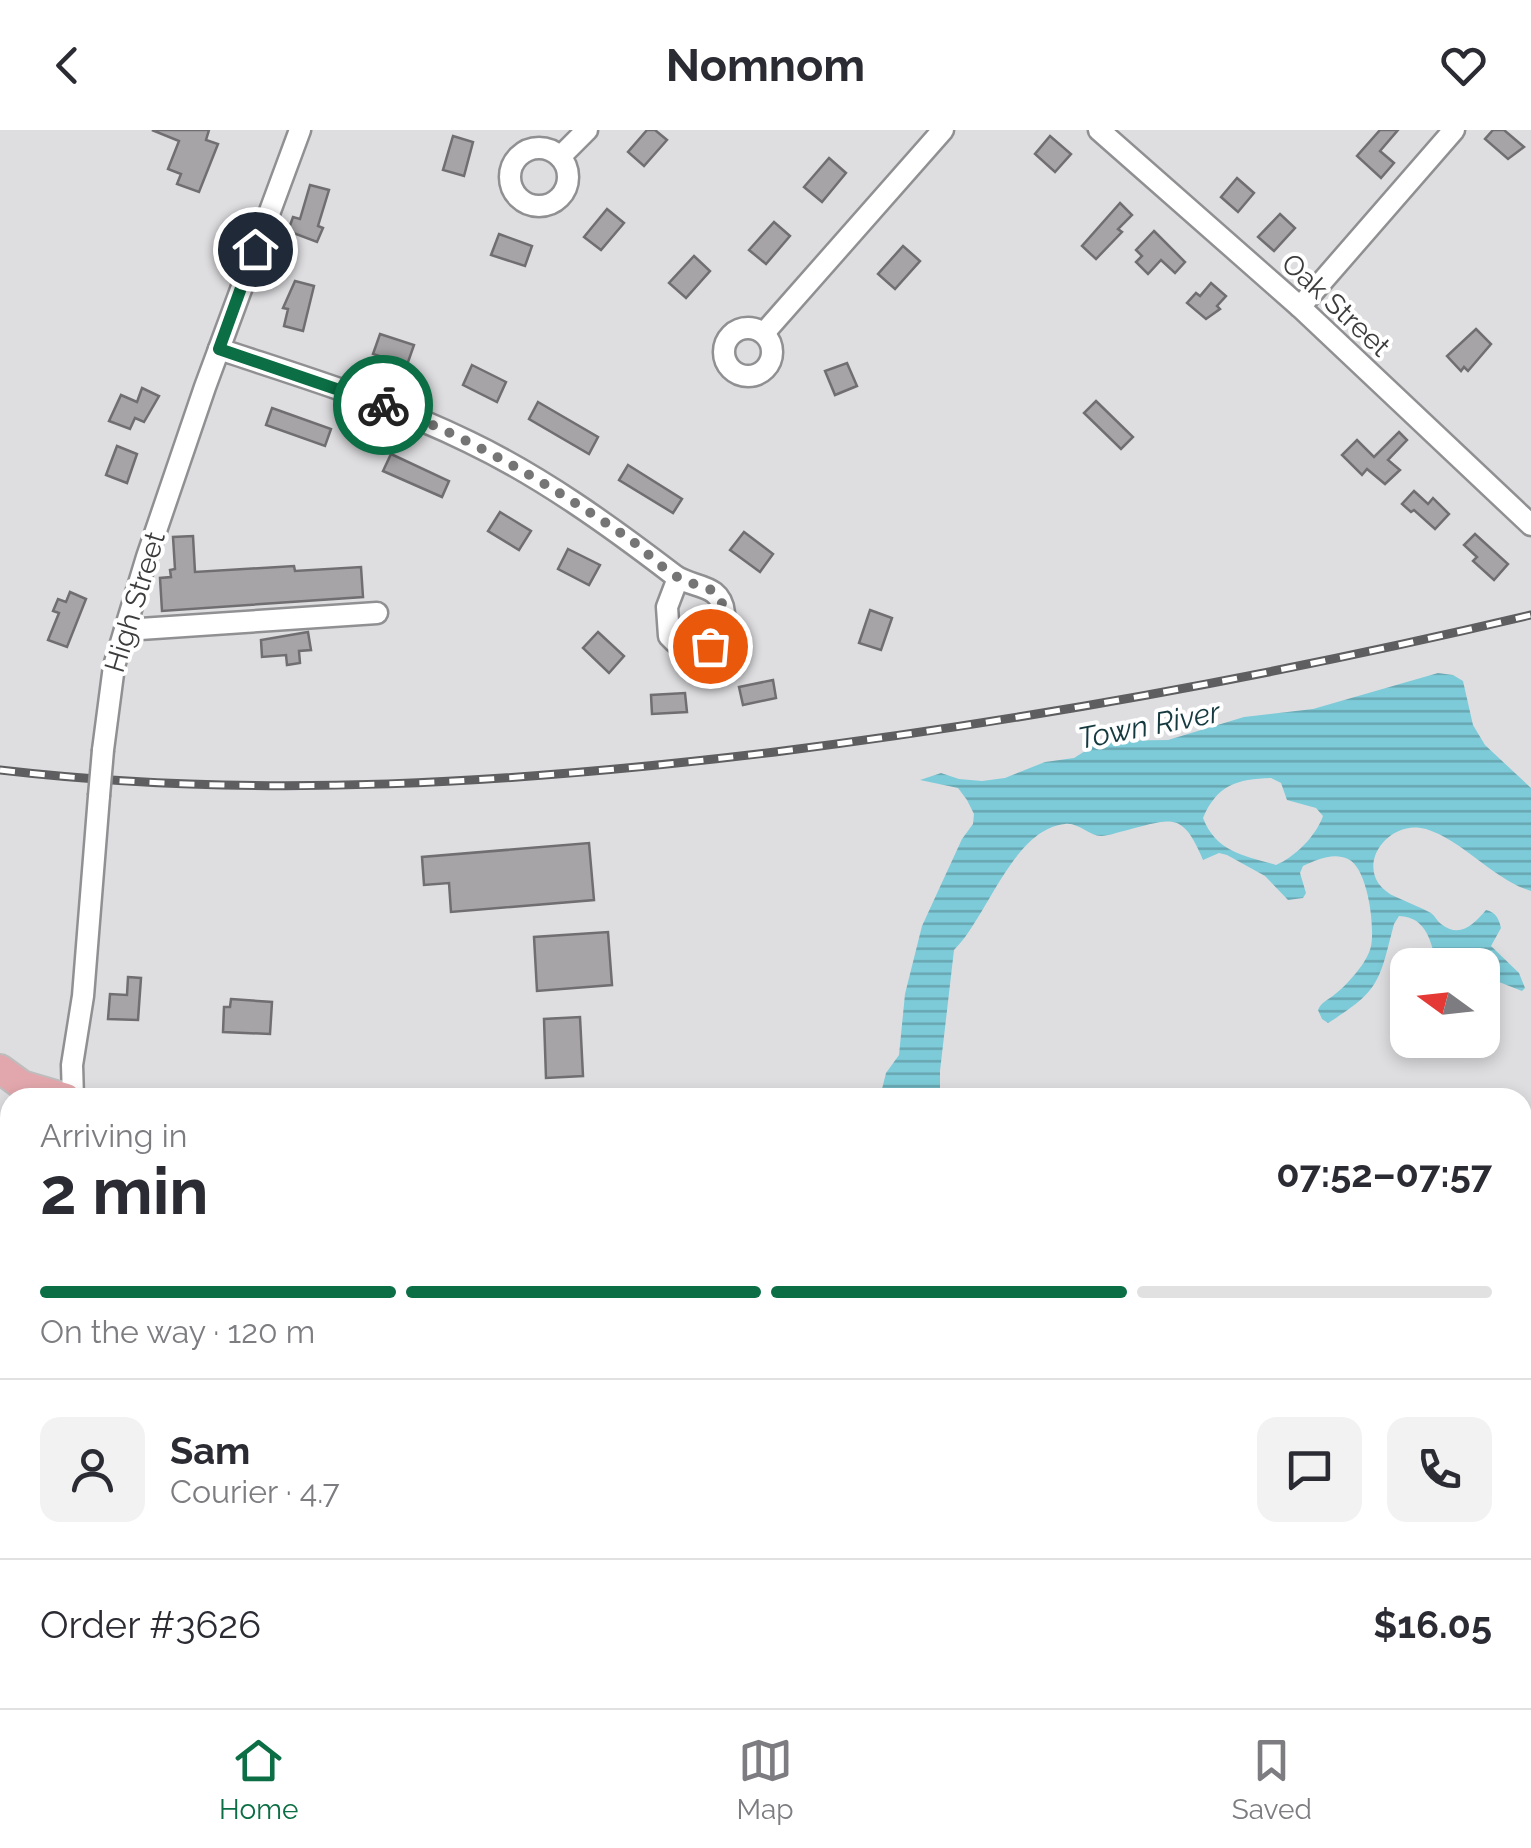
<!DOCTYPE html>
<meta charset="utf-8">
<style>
body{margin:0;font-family:Raleway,sans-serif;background:#f2f2f3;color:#2b2b33;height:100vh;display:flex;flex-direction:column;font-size:38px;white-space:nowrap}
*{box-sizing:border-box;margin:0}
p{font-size:32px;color:#7c7c81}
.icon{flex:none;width:55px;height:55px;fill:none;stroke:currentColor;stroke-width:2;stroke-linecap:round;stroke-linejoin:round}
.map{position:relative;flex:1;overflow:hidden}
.drawer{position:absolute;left:0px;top:958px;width:1532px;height:622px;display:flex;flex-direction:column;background:#fff;border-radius:30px 30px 0 0;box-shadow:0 5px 15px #0003}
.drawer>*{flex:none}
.needle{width:65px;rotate:285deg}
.controls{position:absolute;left:1390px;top:818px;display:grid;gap:20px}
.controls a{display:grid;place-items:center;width:110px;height:110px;border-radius:20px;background:#fff;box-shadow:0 5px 15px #0003;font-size:50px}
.pin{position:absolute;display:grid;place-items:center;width:85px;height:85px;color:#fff;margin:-42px;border:5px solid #fff;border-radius:50%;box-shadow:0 2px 10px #0007}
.courier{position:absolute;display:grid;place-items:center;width:100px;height:100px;margin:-50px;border:8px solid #0b6e44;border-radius:50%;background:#fff;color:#222;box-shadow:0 2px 12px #0007}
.headline em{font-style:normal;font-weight:700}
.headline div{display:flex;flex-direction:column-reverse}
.headline{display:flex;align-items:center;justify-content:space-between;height:170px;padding:0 40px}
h1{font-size:65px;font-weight:700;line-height:75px}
.bar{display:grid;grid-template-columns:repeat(4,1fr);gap:15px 10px;align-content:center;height:120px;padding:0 40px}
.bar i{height:12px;border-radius:8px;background:#e1e1e2}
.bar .selected{background:#0b6e44}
.bar p{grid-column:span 4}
.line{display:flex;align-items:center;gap:25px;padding:0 40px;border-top:2px solid #e1e1e2}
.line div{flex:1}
.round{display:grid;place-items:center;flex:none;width:105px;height:105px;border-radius:20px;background:#f2f2f3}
header{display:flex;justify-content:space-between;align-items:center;height:130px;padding:0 40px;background:#fff;font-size:45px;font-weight:700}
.dock{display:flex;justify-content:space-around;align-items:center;height:140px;border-top:2px solid #e1e1e2;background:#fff;font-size:28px;color:#7c7c81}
.dock a{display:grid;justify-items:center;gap:5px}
.dock .selected{color:#0b6e44}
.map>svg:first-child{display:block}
.water{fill:url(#water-rules);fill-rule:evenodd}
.building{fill:#a6a4a6;stroke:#706e70;stroke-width:2.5}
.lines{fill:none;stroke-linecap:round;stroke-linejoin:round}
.minor-casing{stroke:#909093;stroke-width:25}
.major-casing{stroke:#bdbdbd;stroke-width:32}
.minor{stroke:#fff;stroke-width:20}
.major{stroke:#e2a7ac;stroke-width:28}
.rail-casing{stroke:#5e5e60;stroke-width:9}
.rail{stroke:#fff;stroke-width:5;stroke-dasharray:15;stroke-linecap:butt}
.minor-bridge-casing{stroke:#909093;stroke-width:25;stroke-linecap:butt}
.minor-bridge{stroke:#fff;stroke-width:20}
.done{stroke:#757576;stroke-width:10;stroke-dasharray:0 18}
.route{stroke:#0b6e44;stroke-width:12}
.labels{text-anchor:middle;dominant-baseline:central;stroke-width:8;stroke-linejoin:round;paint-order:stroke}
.street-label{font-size:28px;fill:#3c3c3d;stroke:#fff}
.water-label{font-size:30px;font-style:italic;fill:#14393f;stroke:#fff}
</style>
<header><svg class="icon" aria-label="back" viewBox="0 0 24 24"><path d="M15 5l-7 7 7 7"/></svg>Nomnom<svg class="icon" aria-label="heart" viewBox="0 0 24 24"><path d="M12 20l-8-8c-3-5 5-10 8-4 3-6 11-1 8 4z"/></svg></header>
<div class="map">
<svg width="1531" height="1578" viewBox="0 0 1531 1578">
<defs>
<pattern id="water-rules" width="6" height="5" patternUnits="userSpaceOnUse" patternTransform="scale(2.5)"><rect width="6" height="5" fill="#7dcbd8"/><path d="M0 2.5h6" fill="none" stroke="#68a6b0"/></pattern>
</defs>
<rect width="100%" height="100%" fill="#dedee1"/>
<path class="water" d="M1438,543L1453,545L1463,551L1473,595L1485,615L1531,658V761C1494,750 1464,711 1426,699C1385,687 1348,745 1396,767C1407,772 1420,777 1431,783C1435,786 1437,791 1441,794C1460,809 1474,794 1486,780C1496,782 1499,789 1501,798L1491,816L1519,843L1525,858L1522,861L1499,852L1483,871L1482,835H1437C1431,812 1427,787 1399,786L1394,794C1379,851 1381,860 1328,893L1322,889L1318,880C1322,871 1327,871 1334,865C1347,855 1368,832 1371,816C1375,797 1368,738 1348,729C1333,722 1316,730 1303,736L1300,743L1306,763L1303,768L1288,770L1265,746L1227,725L1219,723L1203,730C1182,680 1172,689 1124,701C1118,702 1108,706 1101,706C1089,706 1078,692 1065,694C1013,699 987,788 954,820L940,941V967H880L886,943L899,925L905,864L922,796L962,709L973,694L974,684L967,670L958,658L920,650L941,643L959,649L982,651L1005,648L1045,632L1074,628L1101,611L1168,610L1244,587L1313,579ZM1271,648L1281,653L1287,670L1316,678L1323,686C1316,706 1295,727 1276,735C1245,726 1216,722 1203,688C1217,655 1237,649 1271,648Z"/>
<g class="building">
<path d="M152,0H209L206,10L218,14L199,62L177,54L181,44L168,39L179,11Z"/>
<path d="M647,0H655L667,10L644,36L628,22Z"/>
<path d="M1380,0H1398L1380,21L1394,33L1381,48L1357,26Z"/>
<path d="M1493,0H1504L1524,17L1508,29L1485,9Z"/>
<path d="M453,6L473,12L464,46L443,40Z"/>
<path d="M1050,6L1071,24L1055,42L1035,24Z"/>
<path d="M829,28L846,43L822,72L804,57Z"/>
<path d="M1237,48L1254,63L1238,82L1221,67Z"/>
<path d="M310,55L329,60L318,96L323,98L317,112L288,101L293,87L300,89Z"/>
<path d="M1120,73L1132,85L1118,99L1122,102L1096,129L1082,116Z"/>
<path d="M607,79L624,93L601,120L584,107Z"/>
<path d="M1280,84L1295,98L1274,121L1258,107Z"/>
<path d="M774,92L790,106L766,134L749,120Z"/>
<path d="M1154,101L1185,132L1175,143L1161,130L1148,144L1136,132L1142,126L1136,120Z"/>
<path d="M499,104L532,116L525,136L491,125Z"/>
<path d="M903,116L920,131L895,159L878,144Z"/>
<path d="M694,126L710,141L686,168L669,153Z"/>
<path d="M295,151L314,156L303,201L284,196L288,179L283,178Z"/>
<path d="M1211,153L1226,166L1217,176L1220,179L1206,189L1187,173L1196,163L1200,166Z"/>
<path d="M1476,199L1491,214L1468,241L1464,237L1461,241L1447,226Z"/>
<path d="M380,204L414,215L407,235L373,224Z"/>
<path d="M847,233L857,256L835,265L825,241Z"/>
<path d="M472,235L506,252L497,272L463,255Z"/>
<path d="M142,258L159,266L144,292L135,288L130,299L109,291L121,265L137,272Z"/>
<path d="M1096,271L1133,307L1121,319L1084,283Z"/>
<path d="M538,272L598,307L589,324L529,289Z"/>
<path d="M272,278L331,299L325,316L266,295Z"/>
<path d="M1399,302L1407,310L1388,330L1400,340L1385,354L1367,339L1362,345L1342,325L1357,310L1374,327Z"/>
<path d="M117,316L137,324L127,353L106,345Z"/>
<path d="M391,324L449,351L442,367L383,341Z"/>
<path d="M628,335L682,369L673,383L619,350Z"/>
<path d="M1414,361L1428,374L1433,368L1449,384L1435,399L1414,380L1411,382L1402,374Z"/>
<path d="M500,382L531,401L519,420L488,401Z"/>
<path d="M744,402L773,424L760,442L730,420Z"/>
<path d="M1475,404L1508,434L1494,450L1473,431L1477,427L1464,415Z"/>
<path d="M193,406L195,442L294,436L295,441L361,437L363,467L162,481L160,448L171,447L170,440L175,439L173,407Z"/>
<path d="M568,419L600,435L589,455L558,439Z"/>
<path d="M70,462L86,469L67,517L48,510L59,483L53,481L58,469L66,472Z"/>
<path d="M870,480L892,488L881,520L859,513Z"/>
<path d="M308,502L311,520L299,521L300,533L287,535L286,525L262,527L261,510Z"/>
<path d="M598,502L624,526L609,543L583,518Z"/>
<path d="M773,550L776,568L743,575L739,557Z"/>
<path d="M685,563L687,582L652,584L651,565Z"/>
<path d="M589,713L594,770L451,782L449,753L424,755L422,727Z"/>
<path d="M608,802L612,855L537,861L534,807Z"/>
<path d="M128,847L141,848L138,890L108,889L110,864L127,865Z"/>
<path d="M231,869L272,872L270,904L223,902L224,877H230Z"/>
<path d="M580,887L583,946L546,948L544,889Z"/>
</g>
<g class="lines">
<defs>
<g id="minor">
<path d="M1099,0L1300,177L1531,395"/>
<circle cx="539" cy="47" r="29"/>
<path d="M560,27L587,0"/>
<path d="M1300,177L1454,0"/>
<circle cx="748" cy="222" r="24"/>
<path d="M764,203L943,0"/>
<path d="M219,219C303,247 390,273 469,312C542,347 610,396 674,445C692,459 721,452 724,483C724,494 722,504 715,511C700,527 681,520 669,506L667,477L678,448"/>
<path d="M125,500L377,483"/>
<path d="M103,620L114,536L147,427L205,257L300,0"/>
<path d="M73,968L72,935L83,866L99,666"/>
<path d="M998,1570L1004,1578"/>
<path d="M1396,1570L1403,1578"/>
</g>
<g id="major">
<path d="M0,939L22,955L66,968"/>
<path d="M1522,1538L1531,1533"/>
<path d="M477,1570L484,1578"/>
<path d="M1457,1578L1470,1570"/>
</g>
</defs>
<use href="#minor" class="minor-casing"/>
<use href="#major" class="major-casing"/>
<use href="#minor" class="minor"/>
<use href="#major" class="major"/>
<defs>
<path id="rail" d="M0,640C259,670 517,653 775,622C1029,590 1281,544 1531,485"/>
</defs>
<use href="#rail" class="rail-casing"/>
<use href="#rail" class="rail"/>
<defs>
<path id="minor-bridge" d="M99,666L103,620"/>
</defs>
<use href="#minor-bridge" class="minor-bridge-casing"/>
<use href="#minor-bridge" class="minor-bridge"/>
</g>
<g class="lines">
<path class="done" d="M383,275C471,307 554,357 631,410C647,422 661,438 679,448C692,457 708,452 719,468C730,484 723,503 710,516"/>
<path class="route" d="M255,119L219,219L383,275"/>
</g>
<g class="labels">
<g class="street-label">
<text transform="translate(1336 175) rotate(43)">Oak Street</text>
<text transform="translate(135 472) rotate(-73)">High Street</text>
</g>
<g class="water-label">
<text transform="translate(1149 595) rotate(-11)">Town River</text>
</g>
</g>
</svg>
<div class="controls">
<a><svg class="needle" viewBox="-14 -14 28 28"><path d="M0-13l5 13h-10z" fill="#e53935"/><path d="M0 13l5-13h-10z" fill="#7c7c81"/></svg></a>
</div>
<div class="pin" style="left:710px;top:516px;background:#ea580c"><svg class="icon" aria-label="bag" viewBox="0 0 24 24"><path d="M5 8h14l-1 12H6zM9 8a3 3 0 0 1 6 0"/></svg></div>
<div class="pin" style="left:255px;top:119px;background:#1f2937"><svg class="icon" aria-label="home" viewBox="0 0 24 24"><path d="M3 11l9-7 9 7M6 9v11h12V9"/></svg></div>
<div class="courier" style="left:383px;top:275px"><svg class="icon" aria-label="bike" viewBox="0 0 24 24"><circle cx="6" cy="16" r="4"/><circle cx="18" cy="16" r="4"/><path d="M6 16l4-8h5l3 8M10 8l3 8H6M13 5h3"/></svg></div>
<section class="drawer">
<div class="headline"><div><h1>2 min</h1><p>Arriving in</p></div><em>07:52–07:57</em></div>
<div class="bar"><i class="selected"></i><i class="selected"></i><i class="selected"></i><i></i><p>On the way · 120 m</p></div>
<div class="line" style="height:180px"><a class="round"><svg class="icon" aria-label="person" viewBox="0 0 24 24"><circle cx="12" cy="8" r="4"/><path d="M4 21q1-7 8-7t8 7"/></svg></a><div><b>Sam</b><p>Courier · 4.7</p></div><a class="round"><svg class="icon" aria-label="chat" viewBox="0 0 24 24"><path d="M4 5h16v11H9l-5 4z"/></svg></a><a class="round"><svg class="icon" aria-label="phone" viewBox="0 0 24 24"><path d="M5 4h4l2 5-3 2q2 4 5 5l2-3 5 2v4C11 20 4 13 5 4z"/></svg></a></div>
<div class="line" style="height:130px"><div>Order #3626</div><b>$16.05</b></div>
</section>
</div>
<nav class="dock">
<a class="selected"><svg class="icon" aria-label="home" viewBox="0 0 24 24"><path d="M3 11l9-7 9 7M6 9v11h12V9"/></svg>Home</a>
<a><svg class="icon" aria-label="map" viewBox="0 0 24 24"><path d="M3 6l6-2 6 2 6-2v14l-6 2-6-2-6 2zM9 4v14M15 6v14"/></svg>Map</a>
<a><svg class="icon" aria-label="saved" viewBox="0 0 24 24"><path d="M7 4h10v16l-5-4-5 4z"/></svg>Saved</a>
</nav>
